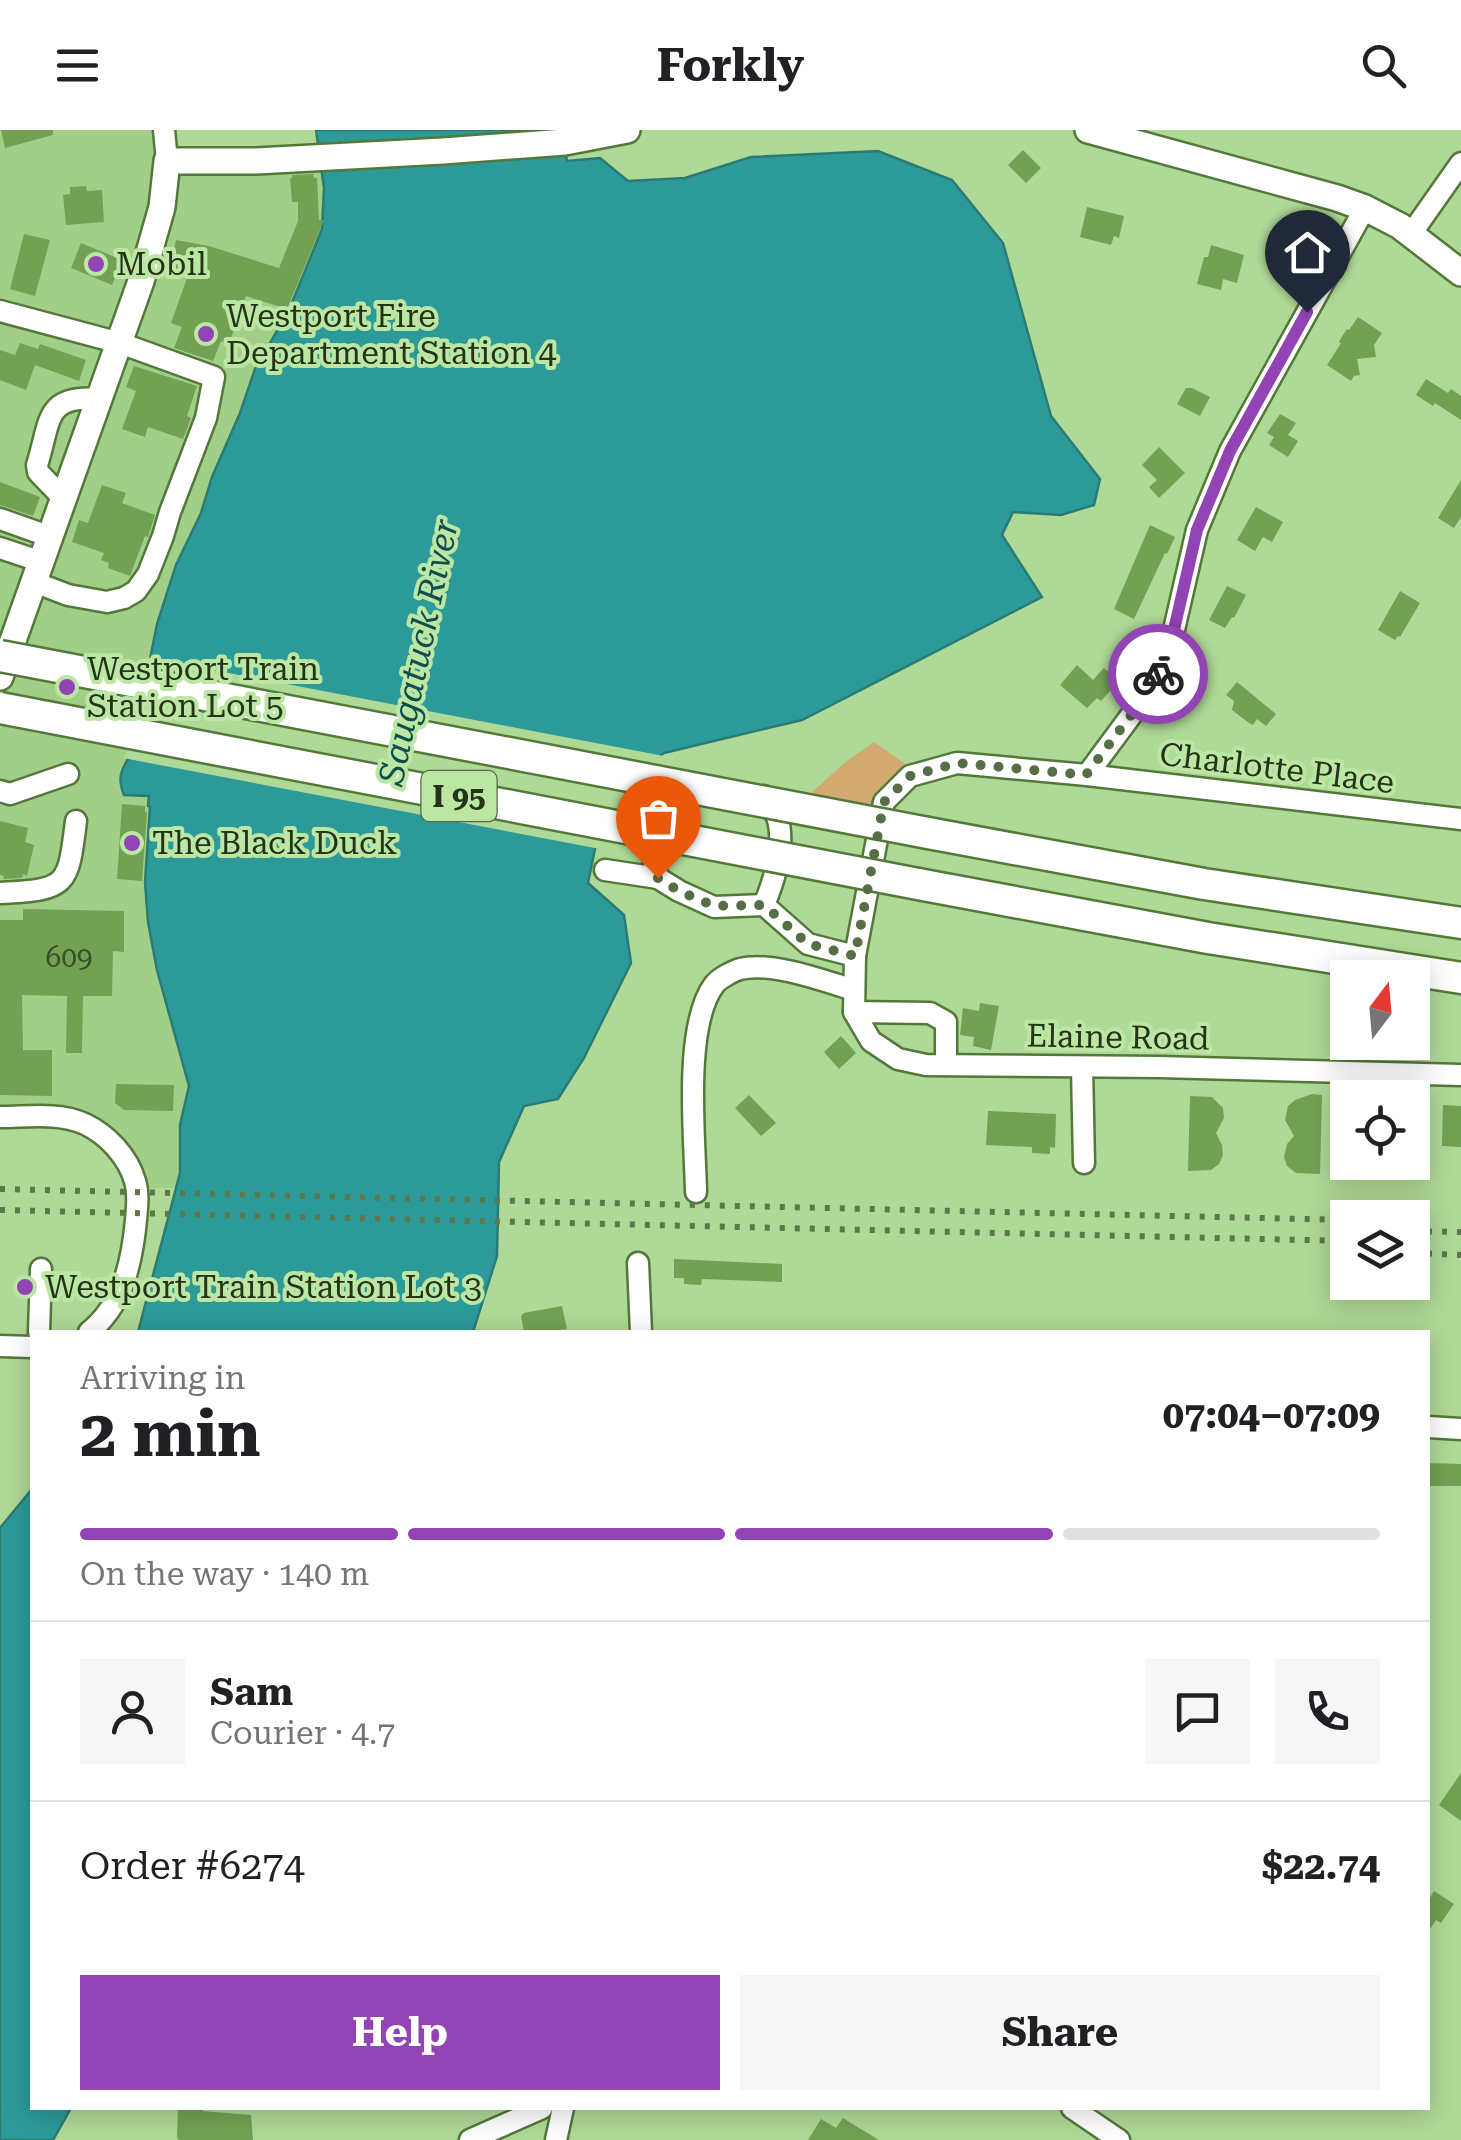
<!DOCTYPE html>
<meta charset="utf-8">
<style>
body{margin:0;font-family:"Roboto Serif",serif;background:#f6f6f6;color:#202124;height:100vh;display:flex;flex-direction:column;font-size:38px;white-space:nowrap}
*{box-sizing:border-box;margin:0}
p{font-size:32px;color:#757577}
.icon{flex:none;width:55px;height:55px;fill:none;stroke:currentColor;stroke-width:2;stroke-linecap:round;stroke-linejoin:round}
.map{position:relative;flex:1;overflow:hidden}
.sheet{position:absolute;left:30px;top:1200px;width:1400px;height:780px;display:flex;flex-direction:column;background:#fff;border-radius:0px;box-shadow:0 5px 25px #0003}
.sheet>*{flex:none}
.needle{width:65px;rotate:16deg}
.fabs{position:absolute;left:1330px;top:830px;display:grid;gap:20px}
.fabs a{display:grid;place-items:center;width:100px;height:100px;border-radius:0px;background:#fff;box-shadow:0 5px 25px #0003;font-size:50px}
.pin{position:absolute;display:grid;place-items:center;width:85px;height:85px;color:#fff;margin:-102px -42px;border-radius:50% 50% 50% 0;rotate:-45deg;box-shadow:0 0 10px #0007}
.pin .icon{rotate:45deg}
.courier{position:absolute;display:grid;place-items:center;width:100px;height:100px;margin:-50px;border:8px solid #9244b4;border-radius:50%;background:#fff;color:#222;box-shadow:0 2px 12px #0007}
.head em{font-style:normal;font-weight:700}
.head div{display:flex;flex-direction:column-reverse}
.head{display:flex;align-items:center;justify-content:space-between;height:170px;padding:0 50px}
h1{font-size:65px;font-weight:700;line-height:75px}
.bar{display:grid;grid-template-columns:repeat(4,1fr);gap:15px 10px;align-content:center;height:120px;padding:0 50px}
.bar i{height:12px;border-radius:8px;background:#e0e0e0}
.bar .selected{background:#9244b4}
.bar p{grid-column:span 4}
.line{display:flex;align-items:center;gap:25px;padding:0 50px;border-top:2px solid #e0e0e0}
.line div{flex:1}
.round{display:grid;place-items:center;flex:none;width:105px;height:105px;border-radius:0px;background:#f6f6f6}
.cta{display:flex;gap:20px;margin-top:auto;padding:20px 50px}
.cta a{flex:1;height:115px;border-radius:0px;background:#9244b4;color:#fff;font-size:40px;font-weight:700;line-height:115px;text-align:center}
.cta a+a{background:#f6f6f6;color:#202124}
header{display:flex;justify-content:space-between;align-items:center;height:130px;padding:0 50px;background:#fff;font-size:45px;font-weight:700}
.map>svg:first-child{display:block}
.built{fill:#a2cf87}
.green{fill:#d2a971}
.water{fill:#2c9a99;stroke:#2a7b73;stroke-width:2.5}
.pier{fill:#afd997}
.building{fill:#72a153}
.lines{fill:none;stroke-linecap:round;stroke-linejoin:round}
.minor-casing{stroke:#53783a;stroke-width:25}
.major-casing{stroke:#53783a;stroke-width:30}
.highway-casing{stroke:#53783a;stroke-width:35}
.minor{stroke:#fff;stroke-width:20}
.major{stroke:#fff;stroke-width:25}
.highway{stroke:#fff;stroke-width:30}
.rail{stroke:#5c774c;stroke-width:6;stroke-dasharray:5 10;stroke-linecap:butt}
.highway-bridge-casing{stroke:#53783a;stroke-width:35;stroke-linecap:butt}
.highway-bridge{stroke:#fff;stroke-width:30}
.done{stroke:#556e45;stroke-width:10;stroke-dasharray:0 18}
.route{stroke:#9244b4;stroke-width:12}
.poi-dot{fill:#9244b4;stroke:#bce6a3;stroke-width:4}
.labels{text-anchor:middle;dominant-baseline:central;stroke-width:8;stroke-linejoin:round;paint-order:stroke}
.number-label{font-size:28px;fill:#384f28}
.shield{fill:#bce6a3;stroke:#526942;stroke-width:2.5}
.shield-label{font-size:30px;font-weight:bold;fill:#243419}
.poi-label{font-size:32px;fill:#243419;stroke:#bce6a3;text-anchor:start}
.street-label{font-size:32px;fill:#243419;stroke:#bce6a3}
.water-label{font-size:35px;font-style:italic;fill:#104e4e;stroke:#bce6a3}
</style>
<header><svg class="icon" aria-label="menu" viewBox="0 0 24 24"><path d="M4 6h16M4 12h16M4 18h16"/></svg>Forkly<svg class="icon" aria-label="search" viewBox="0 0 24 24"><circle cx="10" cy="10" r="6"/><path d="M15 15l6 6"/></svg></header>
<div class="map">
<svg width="1461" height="2010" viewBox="0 0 1461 2010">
<rect width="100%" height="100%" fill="#afd997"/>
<path class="built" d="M0,0H162L168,31L313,29L322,43L324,58L322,99L289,179L255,239L240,283L212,347L201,383L176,435L157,494L131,624L137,664L149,665L150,676L157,840L190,956L180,995V1043L175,1058H137L99,1002L0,987Z"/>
<path class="green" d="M874,612L928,650L907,663L882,693L827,675L812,662L848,630Z"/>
<g class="water">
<path d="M316,0H562L567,31L600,28L628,51L685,48L751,27L878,21L952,50L1003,113L1051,286L1100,349L1094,375L1061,385L1013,382L1002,405L1042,467L802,590L664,623L606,666L588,753L624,785L631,833L584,928L558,969L524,976L499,1032L497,1126L473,1202H138L180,1043V995L189,956L157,840L148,792L145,752L150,677L148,676L149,666L124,665C117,648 121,640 131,624L157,494L176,435L201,383L212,347L240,283L255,239L289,180L322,99L324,58Z"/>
<path d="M32,1359V1978H71L53,2010H0V1398Z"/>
</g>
<path class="pier" d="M145,527L669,627L611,669L600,719L123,628L126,623Z"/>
<g class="building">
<path d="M1,0H53V5L5,18Z"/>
<path d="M1023,20L1041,38L1026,53L1008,35Z"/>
<path d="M313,44L314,48H317L319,90H324L287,179L246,166L229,214L221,211L213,231L174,218L182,197L171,193L187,148L169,143L176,110L209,116L279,138L298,91V72H292L290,48H292V45Z"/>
<path d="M86,56L87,61L102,60L104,92L66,95L63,65L70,64V57Z"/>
<path d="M1087,77L1124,86L1119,108L1114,106L1111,115L1080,107Z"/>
<path d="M24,104L50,110L35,166L10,159Z"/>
<path d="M81,113L122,130L112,155L71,138Z"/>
<path d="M1211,115L1244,125L1237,153L1223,149L1221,160L1197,154L1204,127H1208Z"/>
<path d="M1358,187L1382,203L1374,215L1376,227L1357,229L1360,245L1354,246L1351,251L1327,235L1341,213L1339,212L1341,208L1347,199L1349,200Z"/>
<path d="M20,213L38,219L40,214L86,230L79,251L35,235L26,260L0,250V220L15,225Z"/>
<path d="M134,236L197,256L187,286L191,288L183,309L148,297L145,307L122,299L136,261L126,257Z"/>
<path d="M1426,249L1448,263L1451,259L1461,266V290L1435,273L1433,276L1416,265Z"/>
<path d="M1186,258H1192L1210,267L1200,286L1177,274Z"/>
<path d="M1280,284L1296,293L1288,305L1298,311L1288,327L1269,315L1274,307L1267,303Z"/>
<path d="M1159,317L1185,343L1159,368L1149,357L1157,350L1142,335Z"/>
<path d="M1461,350V387L1454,398L1438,388Z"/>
<path d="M0,352L40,367L33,386L0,375Z"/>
<path d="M102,355L126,363L122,373L155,385L148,407L145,406L130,446L108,438L109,433L101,430L104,423L72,412L79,390L88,393Z"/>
<path d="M1256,377L1283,392L1272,412L1263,407L1255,421L1237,410Z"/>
<path d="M1150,395L1175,407L1167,424L1165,423L1134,489L1114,479Z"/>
<path d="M1227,456L1246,465L1234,488L1232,487L1225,498L1209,490Z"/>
<path d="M1400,461L1420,473L1400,507L1398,506L1395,510L1378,500Z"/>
<path d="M1077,535L1093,550L1104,538L1119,551L1101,571L1097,568L1087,578L1060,555Z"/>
<path d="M1237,552L1276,584L1266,596L1257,589L1253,595L1249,593L1232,580L1234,571L1226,565Z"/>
<path d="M122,674L145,676V682L147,683L142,751L117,749Z"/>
<path d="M0,691L28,698L25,712L34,715L27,746L23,744L22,748L3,749L4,746L0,745Z"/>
<path d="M23,779L124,781V822L113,821L112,866H83L82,923H66L67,866L22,865L23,920H52V966L0,965V790H23Z"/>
<path d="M980,873L999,876L991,920L973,916L974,907L960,905L963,878L979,881Z"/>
<path d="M841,906L856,923L839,939L824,922Z"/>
<path d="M116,954L174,955L173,981L124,980L115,973Z"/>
<path d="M1312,964L1322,965L1320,1044L1296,1043L1287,1036L1284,1027L1287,1014L1294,1006L1285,990L1288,976L1295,970Z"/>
<path d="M749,965L776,993L761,1006L735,978Z"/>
<path d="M1190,966L1212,967L1223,978L1224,988L1216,1003L1222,1015L1223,1025L1219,1034L1211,1040L1188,1041Z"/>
<path d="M1443,975L1461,976V1017L1442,1016Z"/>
<path d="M988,981L1056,984L1055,1018L1050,1017V1024L1032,1023V1017L986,1015Z"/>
<path d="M674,1129L782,1134V1152L702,1149L701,1155L684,1154V1148H674Z"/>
<path d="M562,1176L567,1199L546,1202H524L521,1186L524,1183Z"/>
<path d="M1428,1333L1461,1334V1356H1428Z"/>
<path d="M1461,1643V1691L1439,1675Z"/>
<path d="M1434,1761L1454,1774L1441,1793L1436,1790L1428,1802V1771Z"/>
<path d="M178,1978H203V1981L251,1985L253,2010H179L177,2008Z"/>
<path d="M843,1988L859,1998L879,2010H808L821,1989L836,1998Z"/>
</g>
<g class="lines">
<defs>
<g id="minor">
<path d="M164,0L167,31"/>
<path d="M1411,104L1461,33"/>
<path d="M0,181L120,213L214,247L206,288L170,382L163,406L148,444L136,461L124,468L107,472L68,465L34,452"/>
<path d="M64,369L38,342L37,335C51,291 44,264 100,269"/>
<path d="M0,389L51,407"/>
<path d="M0,418L42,432"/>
<path d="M1087,645L1141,572L1167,530L1197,400L1230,321L1365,78"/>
<path d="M690,653C673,658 657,679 652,697C648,713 654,732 658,748L679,761L714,777L764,775"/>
<path d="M0,661L10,664L68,644"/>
<path d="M764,666C768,673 774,680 777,687C786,713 774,751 764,775L808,814L855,826"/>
<path d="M1461,689L1087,645L957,633L910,646L884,672L855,826L854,882L871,911L898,929L926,935L1160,937L1461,945"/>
<path d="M605,740L658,748"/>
<path d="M0,763C68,760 68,756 76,691"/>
<path d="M854,882L930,883L946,892V935"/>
<path d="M1082,937L1084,1033"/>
<path d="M0,987C28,987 59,982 85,994C108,1005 128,1027 135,1051C139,1064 137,1078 136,1090C132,1132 123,1175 89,1202"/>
<path d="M696,1062C695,1009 683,897 714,855C718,849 733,841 740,839C771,831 824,851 854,860"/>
<path d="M638,1133L641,1202"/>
<path d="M39,1202L41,1139"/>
<path d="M0,1216L32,1217"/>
<path d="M1428,1297L1461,1299"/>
<path d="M1072,1978L1119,2010"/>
<path d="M470,2010L542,1978"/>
<path d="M556,2010L563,1978"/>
</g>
<g id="major">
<path d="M1088,0L1337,68L1365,78L1400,96L1461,143"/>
<path d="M0,547L141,151L162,77L167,31H256L443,21L565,12L627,0"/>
</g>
<g id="highway">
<path d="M928,703L1204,754L1461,793"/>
<path d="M918,754L1208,808L1461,848"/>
</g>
</defs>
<use href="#minor" class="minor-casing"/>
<use href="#major" class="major-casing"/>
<use href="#highway" class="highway-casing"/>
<use href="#minor" class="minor"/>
<use href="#major" class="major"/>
<use href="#highway" class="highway"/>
<g class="rail">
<path d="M0,1059L1348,1090"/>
<path d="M0,1080L1348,1111"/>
<path d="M1412,1101L1461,1102"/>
<path d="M1412,1123L1461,1125"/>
</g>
<defs>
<g id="highway-bridge">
<path d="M0,526L928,703"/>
<path d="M0,578L918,754"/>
</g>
</defs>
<use href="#highway-bridge" class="highway-bridge-casing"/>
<use href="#highway-bridge" class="highway-bridge"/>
</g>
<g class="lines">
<path class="done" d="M658,748L679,761L714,776L764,775L808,814L855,826L884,672L910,646L958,633L1086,645L1141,572L1158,544"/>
<path class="route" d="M1158,544L1167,530L1197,400L1230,321L1307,182"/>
</g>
<g class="poi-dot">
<circle cx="96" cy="134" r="10"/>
<circle cx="206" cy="204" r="10"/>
<circle cx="67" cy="557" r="10"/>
<circle cx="132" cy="713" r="10"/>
<circle cx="25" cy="1157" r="10"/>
</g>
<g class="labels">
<g class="number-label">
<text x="69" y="827">609</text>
</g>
<rect class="shield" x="421.5" y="641" width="75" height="50" rx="8"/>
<g class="shield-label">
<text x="459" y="666">I 95</text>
</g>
<g class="poi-label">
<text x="116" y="134">Mobil</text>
<text x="226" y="186">Westport Fire<tspan x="226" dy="37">Department Station 4</tspan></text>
<text x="87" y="539">Westport Train<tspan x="87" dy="37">Station Lot 5</tspan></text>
<text x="152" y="713">The Black Duck</text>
<text x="45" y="1157">Westport Train Station Lot 3</text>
</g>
<g class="street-label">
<text transform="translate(1277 638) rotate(7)">Charlotte Place</text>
<text transform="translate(1118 907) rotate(1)">Elaine Road</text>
</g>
<g class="water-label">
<text transform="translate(419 522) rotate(-78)">Saugatuck River</text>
</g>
</g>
</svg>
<div class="fabs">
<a><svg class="needle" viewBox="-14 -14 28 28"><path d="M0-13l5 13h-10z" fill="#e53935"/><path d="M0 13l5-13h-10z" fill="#757577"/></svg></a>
<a><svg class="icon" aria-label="locate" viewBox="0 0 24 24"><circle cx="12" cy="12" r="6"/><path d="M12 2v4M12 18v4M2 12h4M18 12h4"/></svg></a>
<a><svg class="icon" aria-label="layers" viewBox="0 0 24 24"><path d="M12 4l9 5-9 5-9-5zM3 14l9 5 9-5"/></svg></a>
</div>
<div class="pin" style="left:658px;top:748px;background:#ea580c"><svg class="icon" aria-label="bag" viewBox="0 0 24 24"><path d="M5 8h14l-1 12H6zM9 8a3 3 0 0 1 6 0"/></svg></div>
<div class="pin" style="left:1307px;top:182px;background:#1f2937"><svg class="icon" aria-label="home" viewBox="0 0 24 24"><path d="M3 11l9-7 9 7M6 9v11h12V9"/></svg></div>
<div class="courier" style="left:1158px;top:544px"><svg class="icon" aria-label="bike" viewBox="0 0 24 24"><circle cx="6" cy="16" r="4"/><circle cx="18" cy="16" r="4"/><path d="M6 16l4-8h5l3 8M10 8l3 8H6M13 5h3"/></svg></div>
<section class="sheet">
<div class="head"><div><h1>2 min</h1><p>Arriving in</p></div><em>07:04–07:09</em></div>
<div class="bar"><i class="selected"></i><i class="selected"></i><i class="selected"></i><i></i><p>On the way · 140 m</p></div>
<div class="line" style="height:180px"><a class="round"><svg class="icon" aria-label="person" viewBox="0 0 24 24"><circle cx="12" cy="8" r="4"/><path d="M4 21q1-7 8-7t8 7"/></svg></a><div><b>Sam</b><p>Courier · 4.7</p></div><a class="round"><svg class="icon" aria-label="chat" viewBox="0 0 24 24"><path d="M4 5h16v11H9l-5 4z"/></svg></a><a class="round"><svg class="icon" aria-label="phone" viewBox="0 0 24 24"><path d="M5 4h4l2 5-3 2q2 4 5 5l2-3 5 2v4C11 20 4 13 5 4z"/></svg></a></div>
<div class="line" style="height:130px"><div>Order #6274</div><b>$22.74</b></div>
<div class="cta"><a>Help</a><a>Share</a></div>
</section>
</div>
